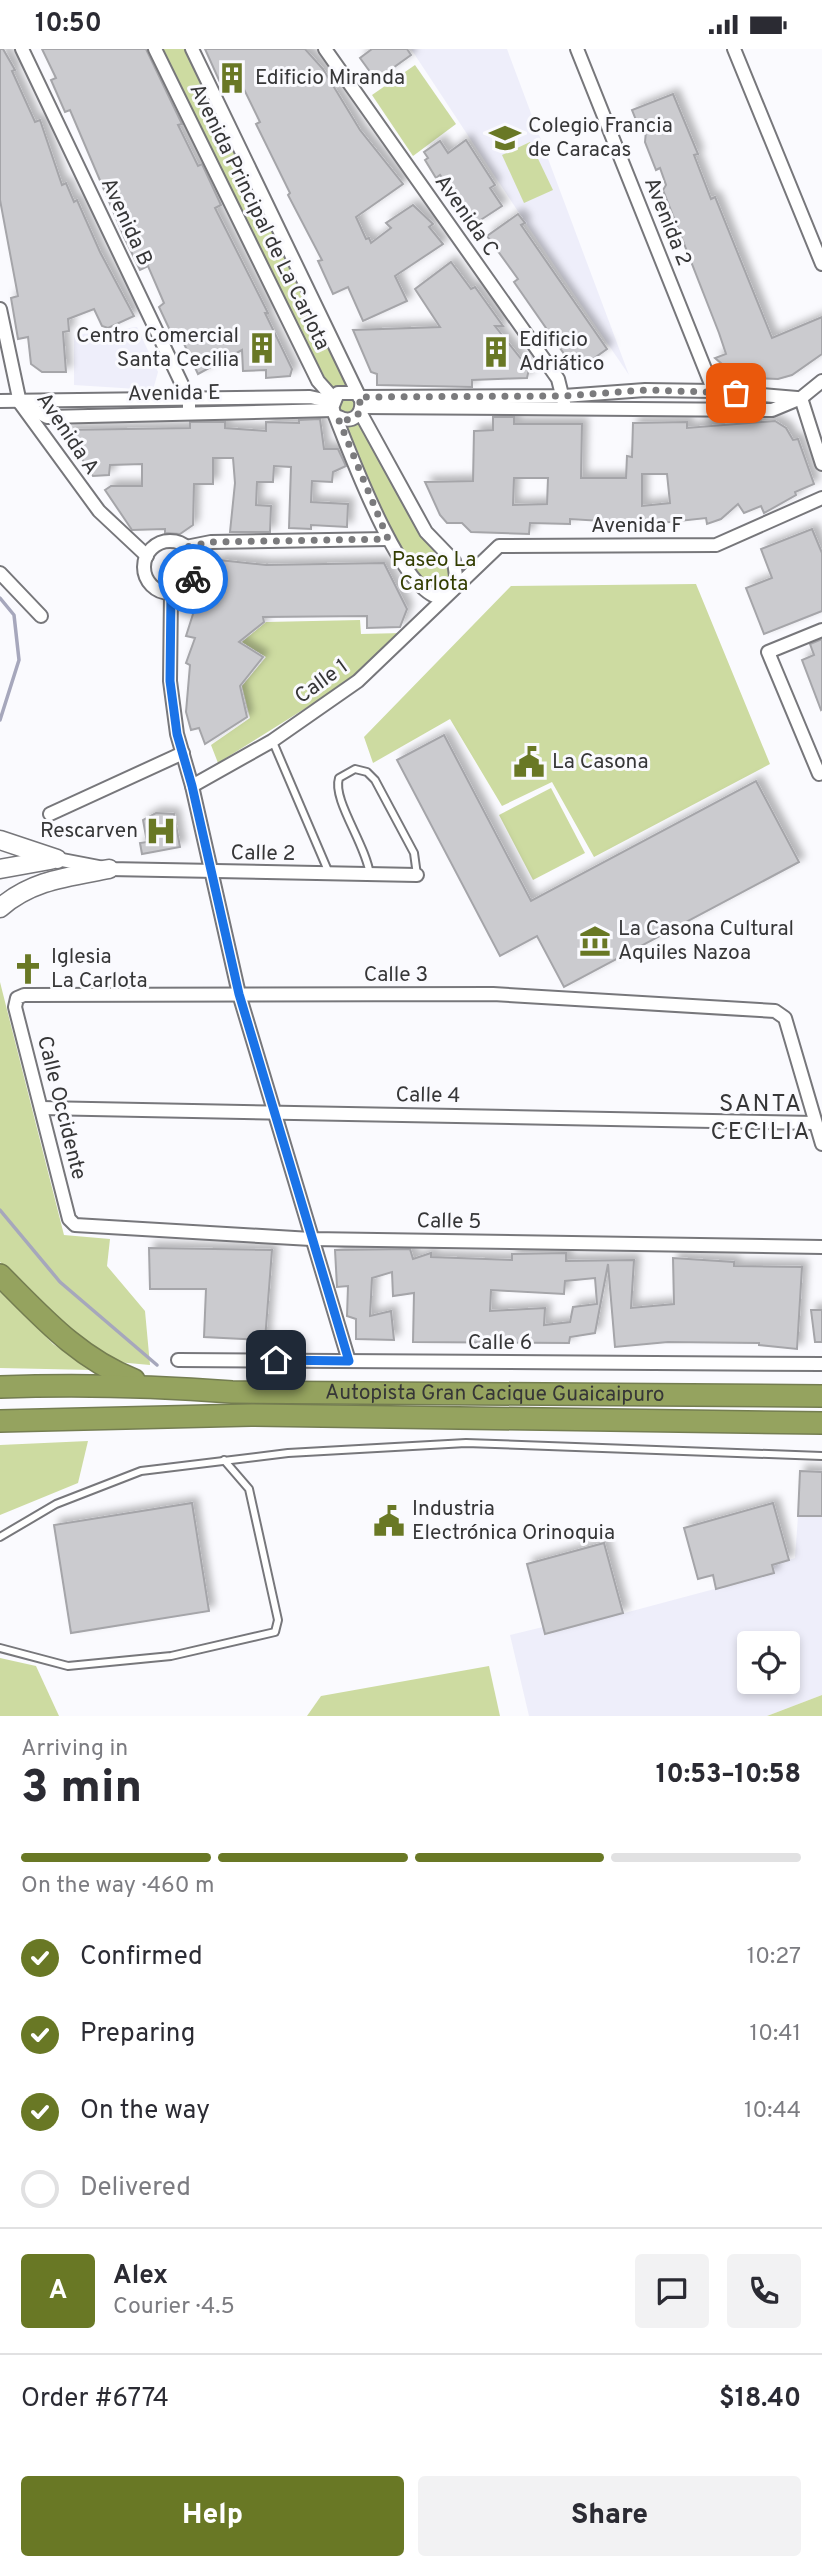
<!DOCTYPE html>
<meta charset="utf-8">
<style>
body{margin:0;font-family:Overpass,sans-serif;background:#f2f2f3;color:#2b2b33;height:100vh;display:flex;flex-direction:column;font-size:26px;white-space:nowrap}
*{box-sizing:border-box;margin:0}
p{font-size:23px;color:#7c7c81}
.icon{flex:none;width:38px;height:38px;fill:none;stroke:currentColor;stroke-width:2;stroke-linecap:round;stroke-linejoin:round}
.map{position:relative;height:1667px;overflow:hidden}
.side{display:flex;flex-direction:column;background:#fff;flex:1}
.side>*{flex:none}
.tools{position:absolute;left:737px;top:1582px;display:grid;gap:14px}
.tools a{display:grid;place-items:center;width:63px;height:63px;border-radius:7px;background:#fff;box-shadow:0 4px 10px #0003;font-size:35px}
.pin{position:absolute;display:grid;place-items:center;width:60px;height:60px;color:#fff;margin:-30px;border-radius:14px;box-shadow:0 4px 10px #0006}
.courier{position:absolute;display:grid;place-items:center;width:70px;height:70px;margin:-35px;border:5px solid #1a73e8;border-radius:50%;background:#fff;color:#222;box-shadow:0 2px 9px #0007}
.overview em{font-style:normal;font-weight:800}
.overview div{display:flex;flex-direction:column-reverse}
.overview{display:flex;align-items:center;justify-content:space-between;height:119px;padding:0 21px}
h1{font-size:46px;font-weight:800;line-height:52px}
.bar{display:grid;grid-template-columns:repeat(4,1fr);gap:10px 7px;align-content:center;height:84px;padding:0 21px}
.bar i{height:9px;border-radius:5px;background:#e1e1e2}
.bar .on{background:#697825}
.bar p{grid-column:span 4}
.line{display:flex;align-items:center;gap:18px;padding:0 21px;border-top:2px solid #e1e1e2}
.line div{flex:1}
.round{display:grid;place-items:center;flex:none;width:74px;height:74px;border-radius:7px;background:#f2f2f3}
ol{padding:0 21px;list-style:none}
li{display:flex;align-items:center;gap:21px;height:77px}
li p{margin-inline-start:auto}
li .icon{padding:7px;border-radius:50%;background:#697825;color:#fff;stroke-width:4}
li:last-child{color:#7c7c81}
li i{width:38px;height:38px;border:4px solid #e1e1e2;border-radius:50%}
.button{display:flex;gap:14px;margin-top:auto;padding:14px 21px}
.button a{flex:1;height:80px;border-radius:7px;background:#697825;color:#fff;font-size:28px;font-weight:800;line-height:80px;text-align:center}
.button a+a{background:#f2f2f3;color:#2b2b33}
.status{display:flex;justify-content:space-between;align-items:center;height:49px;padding:0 35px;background:#fff;direction:ltr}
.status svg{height:19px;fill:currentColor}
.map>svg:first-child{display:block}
.built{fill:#eeeefa;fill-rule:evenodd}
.green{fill:#cddba1}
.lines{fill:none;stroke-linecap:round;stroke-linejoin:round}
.stream{stroke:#a6a7bc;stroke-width:3.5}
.building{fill:#cbcbcf;stroke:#a5a5a9;stroke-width:2;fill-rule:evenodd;filter:url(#shadow)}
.lane-casing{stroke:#77777b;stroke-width:10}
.street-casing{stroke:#77777b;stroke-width:16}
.secondary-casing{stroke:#77777b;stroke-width:21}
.highway-casing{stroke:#747d51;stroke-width:24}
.lane{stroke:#fff;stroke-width:6}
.street{stroke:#fff;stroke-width:12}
.secondary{stroke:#fff;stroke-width:18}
.highway{stroke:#95a35f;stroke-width:21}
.done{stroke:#7b7b7d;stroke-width:7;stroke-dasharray:0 12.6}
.route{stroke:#1a73e8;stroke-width:9}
.labels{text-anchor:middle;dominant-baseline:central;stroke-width:6;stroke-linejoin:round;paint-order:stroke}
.poi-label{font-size:21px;fill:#363637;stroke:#fafafe;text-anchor:start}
.street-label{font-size:21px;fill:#363637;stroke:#fafafe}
.park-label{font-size:21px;fill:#333d00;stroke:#fafafe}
.quarter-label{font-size:24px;letter-spacing:2px;fill:#363637;stroke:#fafafe}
</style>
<div class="status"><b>10:50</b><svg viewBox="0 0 49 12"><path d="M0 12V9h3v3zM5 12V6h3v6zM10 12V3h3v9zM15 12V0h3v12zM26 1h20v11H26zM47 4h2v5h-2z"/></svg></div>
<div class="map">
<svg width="822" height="1667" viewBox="0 0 822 1667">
<defs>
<filter id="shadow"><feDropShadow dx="5.5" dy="-5.5" stdDeviation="3.5" flood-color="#0004"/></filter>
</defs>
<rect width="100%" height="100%" fill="#fafafe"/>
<g class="built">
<path d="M411,0H507L629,326L529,179Z"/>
<path d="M137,278L158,323L153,341L74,336V286Z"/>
<path d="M798,1467H822V1646L767,1667H529L510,1586L543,1578L546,1585L774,1524L772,1516L795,1509ZM749,1594H788V1633H749Z"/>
</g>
<g class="green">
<path d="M155,0H192L354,343L426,483L454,512L457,535L438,548L411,529L339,369Z"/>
<path d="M415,16L456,75L413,107L372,46Z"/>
<path d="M530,93L553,141L524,154L502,106Z"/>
<path d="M696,535L770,715L594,808L552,733L502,757L450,670L373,714L364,688L511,537Z"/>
<path d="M360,571L361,585L402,584L349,632L218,714L211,696L250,669L242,637L266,608L242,593L266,573Z"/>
<path d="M551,739L585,804L533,831L499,766Z"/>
<path d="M0,933L64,1186L110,1190L107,1217L145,1262L150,1316L117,1313L90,1300L0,1213Z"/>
<path d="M0,1239L53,1295L92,1321L0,1319Z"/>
<path d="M88,1392L78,1434L0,1466V1396Z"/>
<path d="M0,1609L36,1617L59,1667H0Z"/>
<path d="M489,1617L500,1667H307L321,1647Z"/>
<path d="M822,1646V1667H767Z"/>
</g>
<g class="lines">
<g class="stream">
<path d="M0,549L14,566L19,611L0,671"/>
<path d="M0,1161L60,1233L157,1316"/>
</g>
</g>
<g class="building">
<path d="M0,0H3L15,21L12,22L35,73L40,71L62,136L66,134L74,153L77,151L100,203L134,267L108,279L102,277L94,260L68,270L69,282L63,283L66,323H42L31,315L28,288L18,290L11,249L18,247L0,151Z"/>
<path d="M42,0H146L182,75L178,76L198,117L202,115L221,156L215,159L268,264H265L292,320L290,327L266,329V321L243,322L242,301L198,325L180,286L174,290L159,258L164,254L148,217L140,221L125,190L70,61L65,63L51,31L56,29Z"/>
<path d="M205,0H305L323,20L360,81L403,135L356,168L366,190L369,189L371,194L391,179L386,174L413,156L433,175L429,178L443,195L395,227L407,252L363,272L348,238L333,245L318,212L322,211L288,146L290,144L256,75L260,73L240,32L223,40Z"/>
<path d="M372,0H407L411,6L376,31L360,9Z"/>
<path d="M673,45L698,105L694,106L711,150L715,148L772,289L822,268V305L792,326L778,330L752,329L729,321L715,309L726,305L719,284L663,141L666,136L660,119L656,121L645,93L647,71H636L632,61Z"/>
<path d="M466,91L495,136L490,139L502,157L476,174L440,126L436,129L425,111L428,109L424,103L440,92L448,104Z"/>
<path d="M518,165L525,174L521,176L607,300L576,322L514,233L518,230L487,187Z"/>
<path d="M451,213L471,240L475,238L503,277H495L529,320L527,329L472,331V338L377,336V325L371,323L353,281L440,278L415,240Z"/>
<path d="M493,368H514V375H582L581,429H626L627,407L632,408L633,374L687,373V379L775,372L786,379L793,391L798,390L814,435L795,443L796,446L764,464L761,457L744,464L738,455L721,470L707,475L706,469L651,475L570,470V475L530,474L529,485L471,483L462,474H447L440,466L425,433L473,432L474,382L493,381ZM642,425H667L670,454L642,457ZM514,429H548L547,455L513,456Z"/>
<path d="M320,370L324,400H338L346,417L333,423L332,433L312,432L311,453L348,455L347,478L311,476V480L289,479L291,418L274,417L273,433H257L256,456L271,457L270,483H230L235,434L233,409H213V435H194L193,476L180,485L165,484V480L132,481L105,441L111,437H142V415L110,416L109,426L93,427L63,381L190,379V373H225V379L266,382V373L299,374V371Z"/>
<path d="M812,480L822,504V562L764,585L746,539L772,529L761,500Z"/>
<path d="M219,511L266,516L384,514L407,560L400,578L367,579V567L263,568L264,573L239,593L263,608L240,637L247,668L205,695L199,679L191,681L186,663L190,616L186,614L195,589L186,587L201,540L207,542Z"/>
<path d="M822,590V660L821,661L802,611L814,606L810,595Z"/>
<path d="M444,686L531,852L756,732L799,813L564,938L537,887L500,907L397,711Z"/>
<path d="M156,764L174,765L180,798L142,805L140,794L147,793L143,771Z"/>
<path d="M149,1199L272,1201L265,1291L204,1288L206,1240H150Z"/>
<path d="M410,1200L413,1210L431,1204V1208L512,1211V1205L566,1204V1212L634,1211L631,1259L674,1255L673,1209L734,1213V1217L802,1218L797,1300L759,1296V1294L668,1293L615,1298L608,1215L595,1284L570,1288L569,1294L413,1293L414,1244L393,1247L392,1223L372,1229L370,1267L391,1262L394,1291L356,1290V1270L347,1267L348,1237L337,1238L335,1201ZM595,1229L597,1255L573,1258L570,1273L544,1276L545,1259L490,1262L491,1241L564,1245L565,1232Z"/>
<path d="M811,1261H822V1293H815Z"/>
<path d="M800,1422L822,1423V1467H798Z"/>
<path d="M192,1454L209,1562L71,1584L54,1476Z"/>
<path d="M773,1454L789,1511L772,1516L774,1524L716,1540L713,1526L698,1530L684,1479Z"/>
<path d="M604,1494L623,1564L545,1585L527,1515Z"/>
</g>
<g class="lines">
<defs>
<g id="lane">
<path d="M273,693L329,824"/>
<path d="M370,826C366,795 332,751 339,729L355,720L367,723L375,731L414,804L417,826"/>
<path d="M0,1488L56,1455L141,1422L288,1404L466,1394L822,1407"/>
<path d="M0,1599L68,1617L171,1607L275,1583L278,1571L249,1440L224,1411"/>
</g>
<g id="street">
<path d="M22,0L189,350V364"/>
<path d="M155,0L318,332L334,350"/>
<path d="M192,0L361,351C363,366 352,375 339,368"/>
<path d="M325,0L558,330L564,354"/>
<path d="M577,0L721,360"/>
<path d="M734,0L822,215"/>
<path d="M0,260L20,354L99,462L147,507"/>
<path d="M355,344H338L332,359C348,398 399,540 438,548L448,541"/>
<path d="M359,348L564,347L645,341L714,342L797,349"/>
<path d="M801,349L822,415"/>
<path d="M0,352L310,348L333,353"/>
<path d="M20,354L47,368L333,361"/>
<path d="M362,358L772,361L801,349L822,332"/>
<path d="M360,363L426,483L454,512L457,535"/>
<circle cx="170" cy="518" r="26"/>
<path d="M186,498L211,493L388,490"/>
<path d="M0,524L41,567"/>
<path d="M171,544L170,632L177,685L192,737L239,945L349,1312"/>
<path d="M822,581L768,603L819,725L822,724"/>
<path d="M192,737L272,692L358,632L499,497L716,496L822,449"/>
<path d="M50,765L183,704"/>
<path d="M57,810L109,820L417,826"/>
<path d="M41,1059L815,1074"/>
<path d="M822,1095L785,969L775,962L493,945L24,946L17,949L15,958L69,1170L75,1176L311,1190L822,1198"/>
<path d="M178,1311L822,1315"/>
</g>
<g id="secondary">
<path d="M0,791L57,810"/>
<path d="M0,820L50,811"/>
<path d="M0,859C32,831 68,828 109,820"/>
</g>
<g id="highway">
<path d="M0,1226C42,1268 78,1309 134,1331"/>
<path id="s1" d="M0,1338C78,1335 154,1337 232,1343L822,1347"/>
<path d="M0,1372L251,1366L822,1374"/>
</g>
</defs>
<use href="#lane" class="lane-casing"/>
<use href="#street" class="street-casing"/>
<use href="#secondary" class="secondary-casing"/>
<use href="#highway" class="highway-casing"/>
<use href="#lane" class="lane"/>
<use href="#street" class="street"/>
<use href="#secondary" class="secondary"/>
<use href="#highway" class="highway"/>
</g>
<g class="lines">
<path class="done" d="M193,530L195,510L186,498L211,493L388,490L338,369C348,373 357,370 361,360L359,348L564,347L645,341L736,344"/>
<path class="route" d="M193,530L186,539L171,544L170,632L177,685L192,737L239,945L349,1312L276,1311"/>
</g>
<defs>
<symbol id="building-bare" viewBox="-9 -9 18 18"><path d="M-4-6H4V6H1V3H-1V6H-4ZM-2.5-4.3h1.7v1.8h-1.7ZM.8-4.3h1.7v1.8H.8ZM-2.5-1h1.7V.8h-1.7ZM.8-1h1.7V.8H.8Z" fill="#697825" stroke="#fafafe" stroke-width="2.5" paint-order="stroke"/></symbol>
<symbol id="school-bare" viewBox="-9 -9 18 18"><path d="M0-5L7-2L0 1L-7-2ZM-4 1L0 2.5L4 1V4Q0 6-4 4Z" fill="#697825" stroke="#fafafe" stroke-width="2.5" paint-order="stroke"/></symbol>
<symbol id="civic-bare" viewBox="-9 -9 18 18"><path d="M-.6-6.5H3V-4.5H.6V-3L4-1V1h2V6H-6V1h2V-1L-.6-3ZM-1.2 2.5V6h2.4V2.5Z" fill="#697825" stroke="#fafafe" stroke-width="2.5" paint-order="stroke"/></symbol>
<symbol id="hospital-bare" viewBox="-9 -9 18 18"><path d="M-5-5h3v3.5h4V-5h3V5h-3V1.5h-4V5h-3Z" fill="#697825" stroke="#fafafe" stroke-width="2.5" paint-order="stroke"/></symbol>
<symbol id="museum-bare" viewBox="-9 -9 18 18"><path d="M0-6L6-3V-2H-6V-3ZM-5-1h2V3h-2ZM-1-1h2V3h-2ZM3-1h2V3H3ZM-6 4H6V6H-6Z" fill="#697825" stroke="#fafafe" stroke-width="2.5" paint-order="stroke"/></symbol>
<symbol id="church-bare" viewBox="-9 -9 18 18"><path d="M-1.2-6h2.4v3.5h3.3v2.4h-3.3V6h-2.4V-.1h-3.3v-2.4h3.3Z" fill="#697825" stroke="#fafafe" stroke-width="2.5" paint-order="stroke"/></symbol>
</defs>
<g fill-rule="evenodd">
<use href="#building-bare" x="210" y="7" width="44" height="44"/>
<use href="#school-bare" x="483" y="67" width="44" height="44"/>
<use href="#building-bare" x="240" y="277" width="44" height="44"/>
<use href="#building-bare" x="474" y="281" width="44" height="44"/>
<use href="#civic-bare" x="507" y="691" width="44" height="44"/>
<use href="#hospital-bare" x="139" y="760" width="44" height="44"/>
<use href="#museum-bare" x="573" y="870" width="44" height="44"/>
<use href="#church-bare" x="6" y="898" width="44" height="44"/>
<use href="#civic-bare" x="367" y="1450" width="44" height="44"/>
</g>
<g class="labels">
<g class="poi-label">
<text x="255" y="29">Edificio Miranda</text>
<text x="528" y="77">Colegio Francia<tspan x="528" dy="24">de Caracas</tspan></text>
<text x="239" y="287" text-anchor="end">Centro Comercial<tspan x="239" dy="24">Santa Cecilia</tspan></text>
<text x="519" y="291">Edificio<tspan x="519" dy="24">Adriático</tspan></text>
<text x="552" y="713">La Casona</text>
<text x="138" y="782" text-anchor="end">Rescarven</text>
<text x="618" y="880">La Casona Cultural<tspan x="618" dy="24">Aquiles Nazoa</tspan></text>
<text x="51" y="908">Iglesia<tspan x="51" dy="24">La Carlota</tspan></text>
<text x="412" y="1460">Industria<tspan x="412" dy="24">Electrónica Orinoquia</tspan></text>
</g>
<g class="street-label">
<text transform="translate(466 167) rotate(55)">Avenida C</text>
<text transform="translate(259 168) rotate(64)">Avenida Principal de La Carlota</text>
<text transform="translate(126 173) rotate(65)">Avenida B</text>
<text transform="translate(667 173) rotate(68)">Avenida 2</text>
<text transform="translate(174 345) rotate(-1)">Avenida E</text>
<text transform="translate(67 385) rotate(56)">Avenida A</text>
<text x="637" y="477">Avenida F</text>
<text transform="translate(322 633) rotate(-36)">Calle 1</text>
<text transform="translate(263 805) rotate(1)">Calle 2</text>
<text x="396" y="926">Calle 3</text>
<text transform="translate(428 1047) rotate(1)">Calle 4</text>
<text transform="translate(61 1059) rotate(76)">Calle Occidente</text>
<text transform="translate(449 1173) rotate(1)">Calle 5</text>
<text x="500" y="1294">Calle 6</text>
<text stroke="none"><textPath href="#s1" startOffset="495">Autopista Gran Cacique Guaicaipuro</textPath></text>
</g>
<g class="park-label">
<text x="434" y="511">Paseo La<tspan x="434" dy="24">Carlota</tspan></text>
</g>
<g class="quarter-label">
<text x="761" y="1056">SANTA<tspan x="761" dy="28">CECILIA</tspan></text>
</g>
</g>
</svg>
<div class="tools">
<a><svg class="icon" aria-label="locate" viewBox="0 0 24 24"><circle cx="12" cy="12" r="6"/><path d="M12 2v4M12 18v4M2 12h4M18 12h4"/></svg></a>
</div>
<div class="pin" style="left:736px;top:344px;background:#ea580c"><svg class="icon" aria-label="bag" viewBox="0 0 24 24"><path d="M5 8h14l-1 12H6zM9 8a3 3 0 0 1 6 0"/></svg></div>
<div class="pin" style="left:276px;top:1311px;background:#1f2937"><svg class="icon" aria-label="home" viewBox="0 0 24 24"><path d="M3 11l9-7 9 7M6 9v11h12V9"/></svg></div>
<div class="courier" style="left:193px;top:530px"><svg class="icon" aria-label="bike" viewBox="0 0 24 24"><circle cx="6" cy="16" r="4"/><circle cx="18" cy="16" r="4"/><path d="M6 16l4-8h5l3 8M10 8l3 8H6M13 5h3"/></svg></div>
</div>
<section class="side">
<div class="overview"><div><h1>3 min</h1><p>Arriving in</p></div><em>10:53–10:58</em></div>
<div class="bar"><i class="on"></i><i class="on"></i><i class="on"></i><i></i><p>On the way · 460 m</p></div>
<ol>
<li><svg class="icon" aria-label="check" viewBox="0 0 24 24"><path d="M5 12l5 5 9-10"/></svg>Confirmed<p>10:27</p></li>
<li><svg class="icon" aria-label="check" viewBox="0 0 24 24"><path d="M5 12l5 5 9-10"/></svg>Preparing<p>10:41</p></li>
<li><svg class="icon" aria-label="check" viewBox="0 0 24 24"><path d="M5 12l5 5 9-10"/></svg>On the way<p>10:44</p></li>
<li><i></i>Delivered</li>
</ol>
<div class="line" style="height:126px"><b class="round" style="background:#697825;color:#fff">A</b><div><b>Alex</b><p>Courier · 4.5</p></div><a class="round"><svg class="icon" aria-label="chat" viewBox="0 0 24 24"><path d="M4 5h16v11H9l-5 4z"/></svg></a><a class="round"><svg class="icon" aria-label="phone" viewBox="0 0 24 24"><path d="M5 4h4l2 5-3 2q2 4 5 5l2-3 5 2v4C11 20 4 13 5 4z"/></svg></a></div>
<div class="line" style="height:91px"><div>Order #6774</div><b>$18.40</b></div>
<div class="button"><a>Help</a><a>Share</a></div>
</section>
